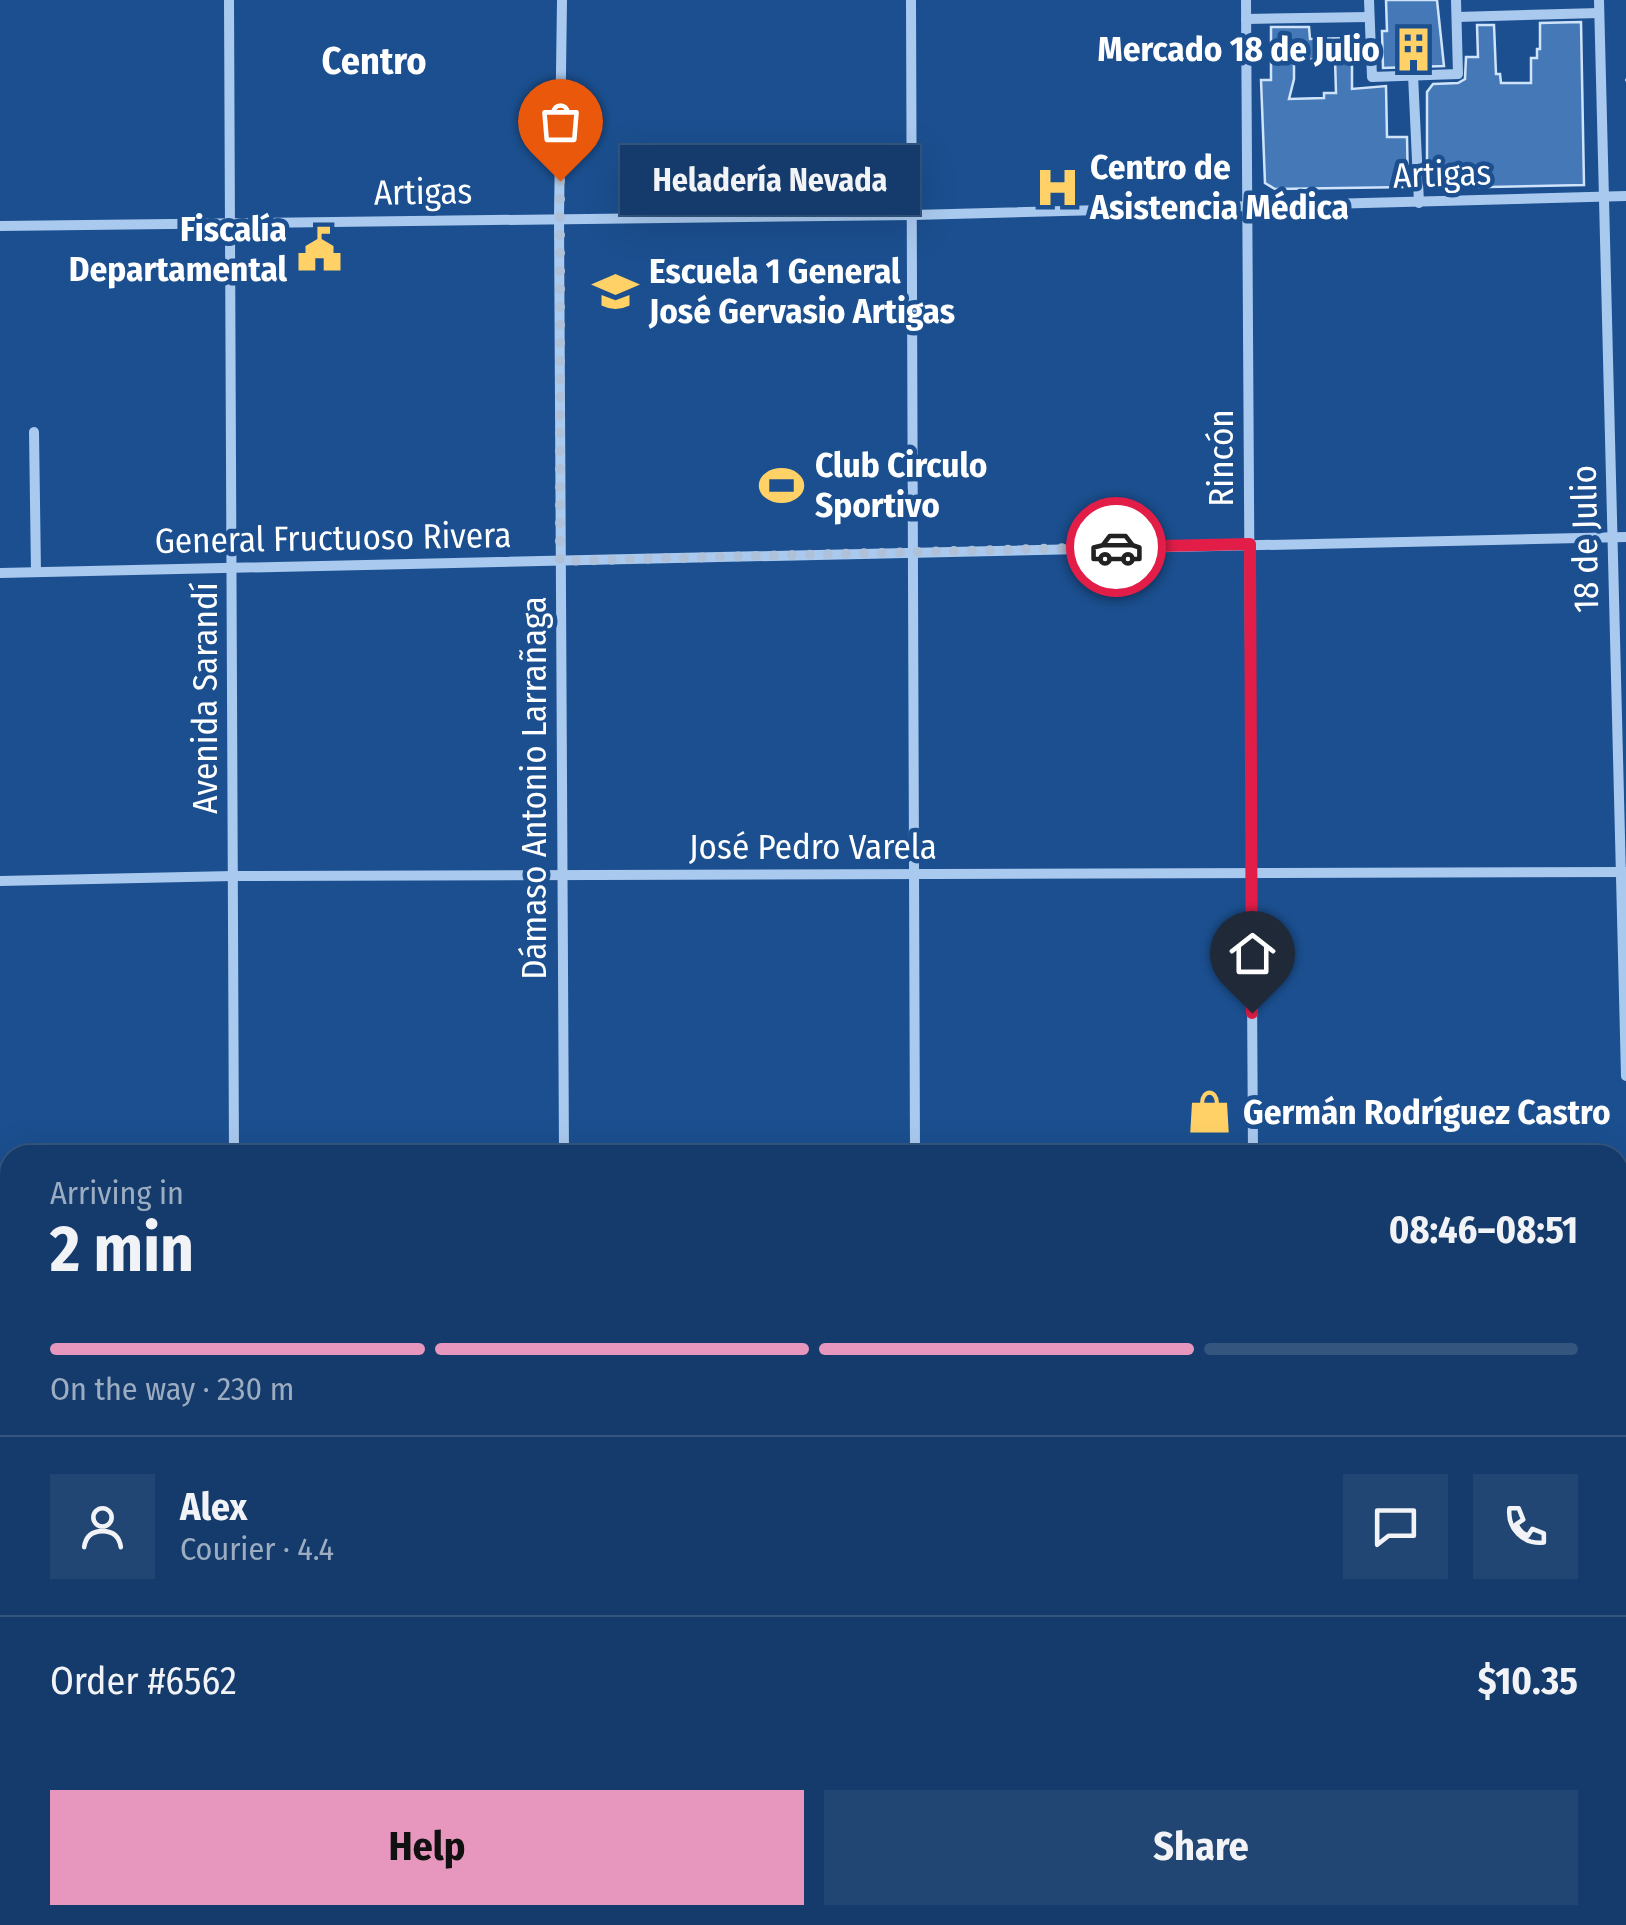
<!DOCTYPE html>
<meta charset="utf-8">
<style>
body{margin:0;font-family:"Fira Sans Condensed",sans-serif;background:#214673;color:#f1f3f6;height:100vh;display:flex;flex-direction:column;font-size:38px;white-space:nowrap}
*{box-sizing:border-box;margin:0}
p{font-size:32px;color:#9dadc1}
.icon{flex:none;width:55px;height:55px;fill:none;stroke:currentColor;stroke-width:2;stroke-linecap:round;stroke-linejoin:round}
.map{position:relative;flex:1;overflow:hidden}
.panel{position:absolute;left:0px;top:1145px;width:1628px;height:780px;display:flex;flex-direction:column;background:#143b6b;border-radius:30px 30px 0 0;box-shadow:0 10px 40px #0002,0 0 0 2px #33557e}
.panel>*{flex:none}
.pin{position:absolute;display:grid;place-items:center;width:85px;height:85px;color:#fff;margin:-102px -42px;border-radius:50% 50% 50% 0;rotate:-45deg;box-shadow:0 0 10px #0007}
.pin .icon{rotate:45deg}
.courier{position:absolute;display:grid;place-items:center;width:100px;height:100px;margin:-50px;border:8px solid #e11d48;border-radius:50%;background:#fff;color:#222;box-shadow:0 2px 12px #0007}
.bubble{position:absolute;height:70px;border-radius:0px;background:#143b6b;box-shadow:0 10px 40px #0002,0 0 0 2px #33557e;font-size:32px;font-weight:700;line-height:70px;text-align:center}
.head em{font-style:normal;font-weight:700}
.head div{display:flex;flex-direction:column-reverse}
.head{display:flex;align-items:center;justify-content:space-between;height:170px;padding:0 50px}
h1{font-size:65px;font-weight:700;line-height:75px}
.bar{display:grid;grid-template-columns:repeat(4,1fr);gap:15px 10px;align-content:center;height:120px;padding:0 50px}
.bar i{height:12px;border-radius:8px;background:#33557e}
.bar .on{background:#e797bd}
.bar p{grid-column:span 4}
.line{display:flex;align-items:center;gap:25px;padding:0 50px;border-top:2px solid #33557e}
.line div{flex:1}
.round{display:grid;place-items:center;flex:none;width:105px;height:105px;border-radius:0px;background:#214673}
.button{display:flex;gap:20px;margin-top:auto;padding:20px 50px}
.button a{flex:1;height:115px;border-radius:0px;background:#e797bd;color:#111;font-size:40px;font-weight:700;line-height:115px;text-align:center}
.button a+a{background:#214673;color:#f1f3f6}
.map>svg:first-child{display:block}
.building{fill:#4478b7;stroke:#cfe3fa;stroke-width:2.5;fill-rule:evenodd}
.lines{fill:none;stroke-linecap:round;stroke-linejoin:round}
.path{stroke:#a9c9ee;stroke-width:2.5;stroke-dasharray:5 8;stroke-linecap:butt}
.street{stroke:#a9c9ee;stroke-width:10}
.done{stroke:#afc1d8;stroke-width:10;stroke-dasharray:0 18}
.route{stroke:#e11d48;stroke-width:12}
.labels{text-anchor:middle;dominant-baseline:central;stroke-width:9;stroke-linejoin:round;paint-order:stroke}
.poi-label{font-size:35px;font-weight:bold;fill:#fff;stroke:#1b4f8f;text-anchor:start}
.street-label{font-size:35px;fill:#fff;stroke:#1b4f8f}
.neighbourhood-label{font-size:38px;font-weight:bold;fill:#fff;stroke:#1b4f8f}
</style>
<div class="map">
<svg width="1626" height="1925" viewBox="0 0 1626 1925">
<rect width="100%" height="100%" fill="#1b4f8f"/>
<g class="building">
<path d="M1386,0H1437L1444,66L1383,68L1382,31H1387Z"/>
<path d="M1581,22L1584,185L1438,188L1427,177V92L1433,84L1458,83L1465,79L1466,57H1478L1477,25H1494L1496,74H1500L1501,83H1531V58H1537V49H1540V23Z"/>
<path d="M1271,27H1309L1310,39L1352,38V89L1386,86L1387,137H1407L1408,187L1275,189L1265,183L1261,80H1271ZM1335,59L1336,93H1324V98L1289,99L1294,79V60Z"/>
</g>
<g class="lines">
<path class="path" d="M1625,80H1626"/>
<g class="street">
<path d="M229,0L234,1155"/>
<path d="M562,0L559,217L564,1155"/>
<path d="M911,0L915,1155"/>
<path d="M1246,0L1253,1155"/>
<path d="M1369,0L1372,77L1458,74L1456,0"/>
<path d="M1599,0L1626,1076"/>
<path d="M1457,17L1599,13"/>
<path d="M1246,19L1369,17"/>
<path d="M1413,75L1419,203"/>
<path d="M0,226L913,215L1626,196"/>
<path d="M34,432L36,572"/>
<path d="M0,573L1626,537"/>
<path d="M0,881L233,876L1626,872"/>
<path d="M0,1197H10"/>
<path d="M1618,1202H1626"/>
<path d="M1618,1506H1626"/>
<path d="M0,1533H10"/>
<path d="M1618,1831H1626"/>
<path d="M0,1865H10"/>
<path d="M576,1915V1925"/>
<path d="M1257,1915L1258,1925"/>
<path d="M233,1925V1915"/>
<path d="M916,1925V1915"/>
</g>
</g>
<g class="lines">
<path class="done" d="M560,181V561L1116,547"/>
<path class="route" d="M1116,547L1250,544L1252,1013"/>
</g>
<defs>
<symbol id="building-bare" viewBox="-9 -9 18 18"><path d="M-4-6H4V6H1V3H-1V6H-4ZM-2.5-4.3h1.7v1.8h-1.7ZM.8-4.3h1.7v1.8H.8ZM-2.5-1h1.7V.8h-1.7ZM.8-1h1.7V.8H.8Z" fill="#ffd166" stroke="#1b4f8f" stroke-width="2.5" paint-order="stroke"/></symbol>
<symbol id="hospital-bare" viewBox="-9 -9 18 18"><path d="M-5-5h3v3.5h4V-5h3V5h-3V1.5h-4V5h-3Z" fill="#ffd166" stroke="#1b4f8f" stroke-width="2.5" paint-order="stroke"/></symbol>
<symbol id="civic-bare" viewBox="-9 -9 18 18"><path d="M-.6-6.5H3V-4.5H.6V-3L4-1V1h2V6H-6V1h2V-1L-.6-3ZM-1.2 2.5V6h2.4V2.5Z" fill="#ffd166" stroke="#1b4f8f" stroke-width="2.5" paint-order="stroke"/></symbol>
<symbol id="school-bare" viewBox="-9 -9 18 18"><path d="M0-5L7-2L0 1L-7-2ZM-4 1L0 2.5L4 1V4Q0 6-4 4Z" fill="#ffd166" stroke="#1b4f8f" stroke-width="2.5" paint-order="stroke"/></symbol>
<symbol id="stadium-bare" viewBox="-9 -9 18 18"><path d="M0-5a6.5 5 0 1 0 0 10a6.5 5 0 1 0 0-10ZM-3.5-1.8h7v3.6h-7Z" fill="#ffd166" stroke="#1b4f8f" stroke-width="2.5" paint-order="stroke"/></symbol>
<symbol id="shop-bare" viewBox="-9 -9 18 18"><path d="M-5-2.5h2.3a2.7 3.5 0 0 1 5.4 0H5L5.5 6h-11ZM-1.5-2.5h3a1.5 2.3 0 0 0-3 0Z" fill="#ffd166" stroke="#1b4f8f" stroke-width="2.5" paint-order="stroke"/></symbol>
</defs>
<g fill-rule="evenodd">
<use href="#building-bare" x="1382" y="18" width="63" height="63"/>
<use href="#hospital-bare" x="1026" y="156" width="63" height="63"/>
<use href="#civic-bare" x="288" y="218" width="63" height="63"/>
<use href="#school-bare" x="584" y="260" width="63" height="63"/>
<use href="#stadium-bare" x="750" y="454" width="63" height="63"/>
<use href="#shop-bare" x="1178" y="1080" width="63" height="63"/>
</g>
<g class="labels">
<g class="poi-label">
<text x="1380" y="49" text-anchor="end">Mercado 18 de Julio</text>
<text x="1090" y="167">Centro de<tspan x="1090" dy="40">Asistencia Médica</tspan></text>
<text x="287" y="229" text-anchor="end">Fiscalía<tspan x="287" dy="40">Departamental</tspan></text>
<text x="649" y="271">Escuela 1 General<tspan x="649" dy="40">José Gervasio Artigas</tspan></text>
<text x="815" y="465">Club Circulo<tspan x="815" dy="40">Sportivo</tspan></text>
<text x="1243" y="1112">Germán Rodríguez Castro</text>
</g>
<g class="street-label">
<text transform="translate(1442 174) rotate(-2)">Artigas</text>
<text transform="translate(423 192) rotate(-1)">Artigas</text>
<text transform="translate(1221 458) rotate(-90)">Rincón</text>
<text transform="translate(333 538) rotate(-1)">General Fructuoso Rivera</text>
<text transform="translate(1585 539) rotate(-91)">18 de Julio</text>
<text transform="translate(205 698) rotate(-90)">Avenida Sarandí</text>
<text transform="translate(534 788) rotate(-90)">Dámaso Antonio Larrañaga</text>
<text x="813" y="847">José Pedro Varela</text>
</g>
<g class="neighbourhood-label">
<text x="374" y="61">Centro</text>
</g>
</g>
</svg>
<div class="pin" style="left:560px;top:181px;background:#ea580c"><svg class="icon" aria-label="bag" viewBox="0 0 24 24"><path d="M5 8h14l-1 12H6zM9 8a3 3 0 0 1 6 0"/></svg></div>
<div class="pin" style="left:1252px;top:1013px;background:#1f2937"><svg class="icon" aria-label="home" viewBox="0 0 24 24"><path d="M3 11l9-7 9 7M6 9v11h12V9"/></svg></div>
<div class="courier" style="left:1116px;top:547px"><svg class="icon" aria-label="car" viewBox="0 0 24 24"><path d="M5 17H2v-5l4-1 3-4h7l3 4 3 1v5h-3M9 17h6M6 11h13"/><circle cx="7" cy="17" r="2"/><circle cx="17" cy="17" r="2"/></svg></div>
<div class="bubble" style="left:620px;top:145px;width:300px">Heladería Nevada</div>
<section class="panel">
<div class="head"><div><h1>2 min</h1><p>Arriving in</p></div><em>08:46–08:51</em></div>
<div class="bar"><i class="on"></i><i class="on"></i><i class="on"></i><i></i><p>On the way · 230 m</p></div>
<div class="line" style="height:180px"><a class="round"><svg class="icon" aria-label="person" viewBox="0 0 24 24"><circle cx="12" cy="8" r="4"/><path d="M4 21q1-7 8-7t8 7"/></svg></a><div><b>Alex</b><p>Courier · 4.4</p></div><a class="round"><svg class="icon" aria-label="chat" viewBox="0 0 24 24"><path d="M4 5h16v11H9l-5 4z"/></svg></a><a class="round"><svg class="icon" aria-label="phone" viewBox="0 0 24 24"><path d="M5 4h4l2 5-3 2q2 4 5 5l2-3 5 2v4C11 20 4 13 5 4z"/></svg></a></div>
<div class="line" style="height:130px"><div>Order #6562</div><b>$10.35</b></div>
<div class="button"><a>Help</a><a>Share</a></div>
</section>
</div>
